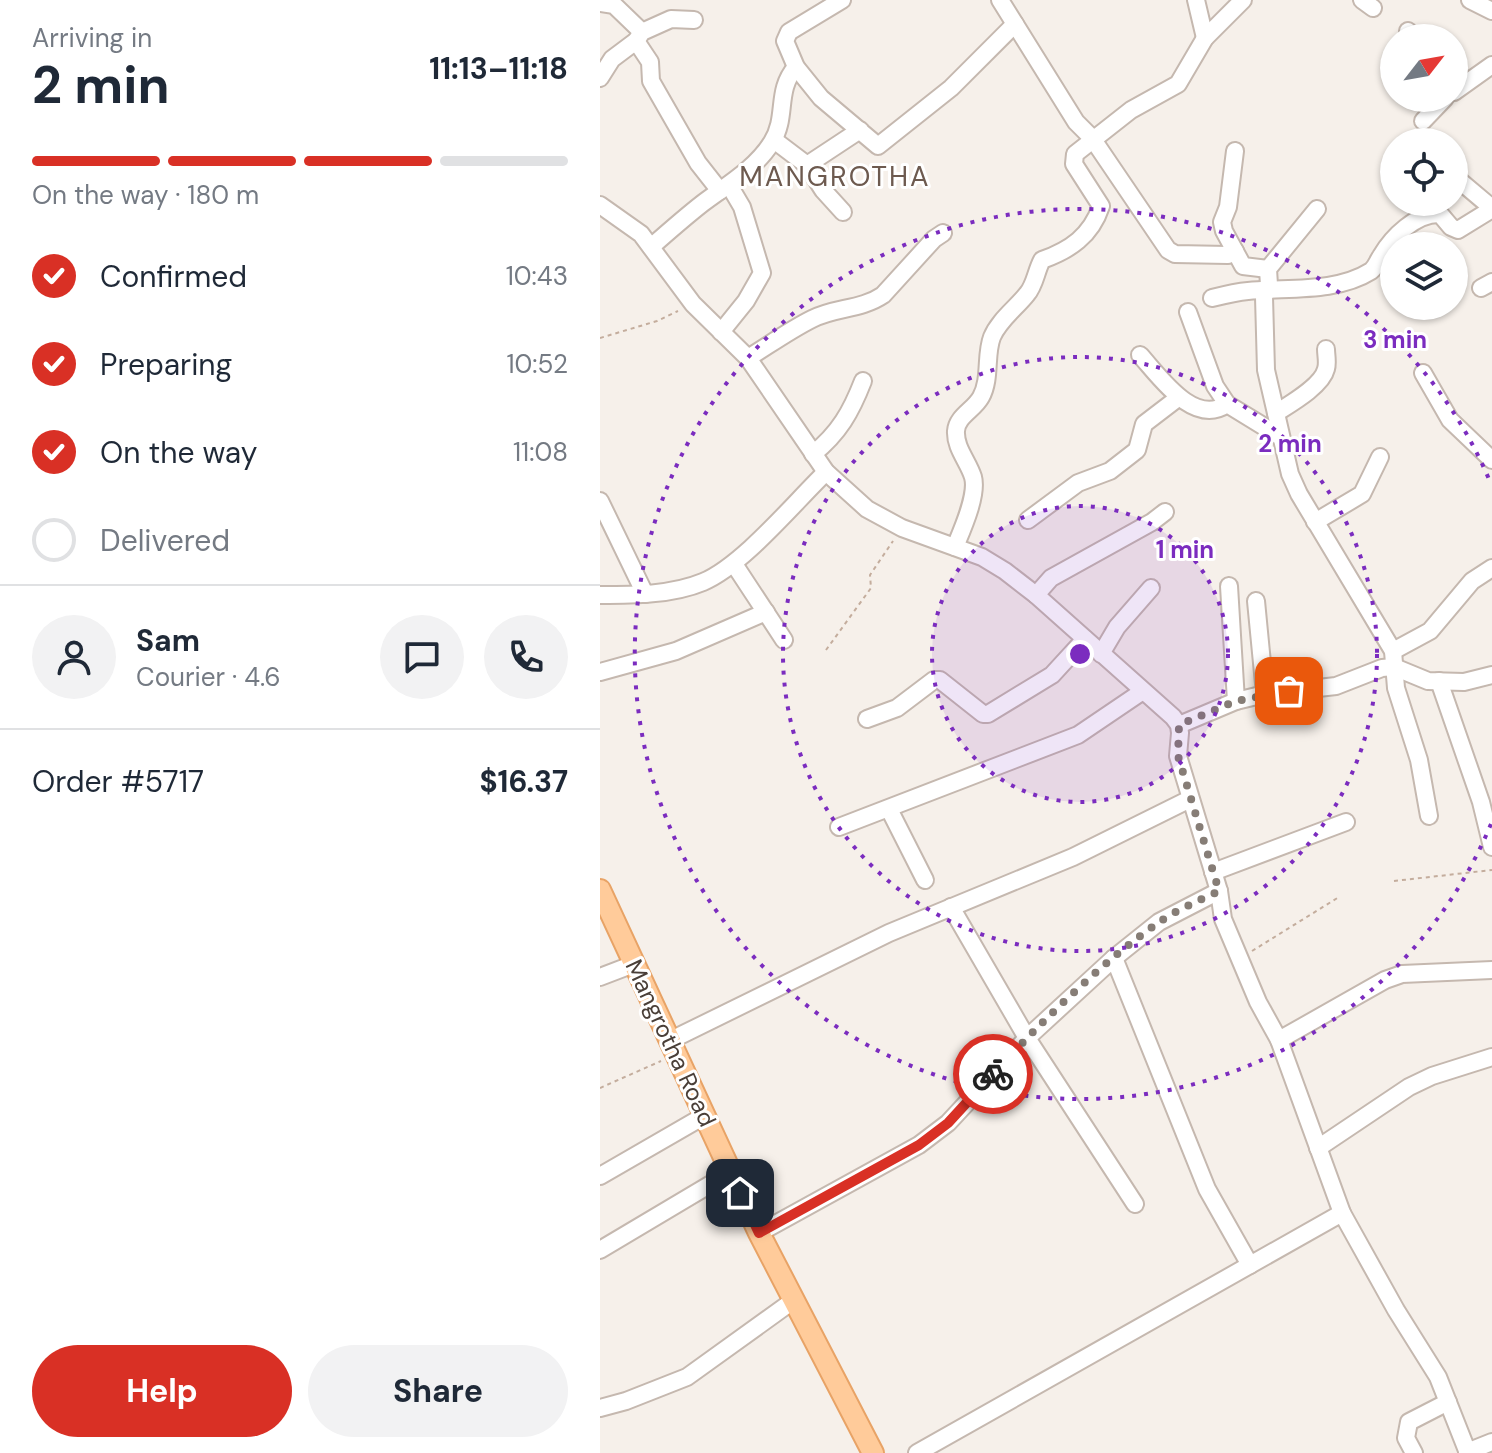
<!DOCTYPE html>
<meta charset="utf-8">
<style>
body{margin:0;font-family:"DM Sans",sans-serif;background:#f2f2f3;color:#1f2937;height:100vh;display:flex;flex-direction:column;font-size:30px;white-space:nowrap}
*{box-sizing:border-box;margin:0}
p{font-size:26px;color:#747a83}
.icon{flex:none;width:44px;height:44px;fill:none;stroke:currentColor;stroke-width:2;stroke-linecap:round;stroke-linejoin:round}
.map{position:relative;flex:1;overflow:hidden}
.side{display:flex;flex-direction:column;background:#fff;width:600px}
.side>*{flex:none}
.needle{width:52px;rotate:59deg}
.tools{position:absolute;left:780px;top:24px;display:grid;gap:16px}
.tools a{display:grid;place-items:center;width:88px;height:88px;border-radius:50%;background:#fff;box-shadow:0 2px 6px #0004;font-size:40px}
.pin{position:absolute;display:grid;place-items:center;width:68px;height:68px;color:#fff;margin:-34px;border-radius:16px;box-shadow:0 4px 12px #0006}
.courier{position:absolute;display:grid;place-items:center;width:80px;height:80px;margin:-40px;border:6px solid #d93025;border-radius:50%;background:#fff;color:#222;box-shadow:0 2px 10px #0007}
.headline em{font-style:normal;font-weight:700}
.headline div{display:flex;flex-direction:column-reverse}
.headline{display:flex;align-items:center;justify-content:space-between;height:136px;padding:0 32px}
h1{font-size:52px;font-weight:700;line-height:60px}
.bar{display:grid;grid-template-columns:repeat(4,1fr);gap:12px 8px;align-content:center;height:96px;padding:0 32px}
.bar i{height:10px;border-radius:6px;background:#e0e1e3}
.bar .current{background:#d93025}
.bar p{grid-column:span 4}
.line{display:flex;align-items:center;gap:20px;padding:0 32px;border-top:2px solid #e0e1e3}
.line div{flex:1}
.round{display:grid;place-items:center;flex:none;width:84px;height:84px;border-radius:42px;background:#f2f2f3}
ol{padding:0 32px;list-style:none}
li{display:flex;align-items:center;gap:24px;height:88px}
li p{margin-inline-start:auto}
li .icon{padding:8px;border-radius:50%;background:#d93025;color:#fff;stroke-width:4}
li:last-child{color:#747a83}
li i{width:44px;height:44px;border:4px solid #e0e1e3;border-radius:50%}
.button{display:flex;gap:16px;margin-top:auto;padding:16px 32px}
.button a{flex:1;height:92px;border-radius:48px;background:#d93025;color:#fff;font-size:32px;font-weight:700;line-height:92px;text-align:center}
.button a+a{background:#f2f2f3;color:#1f2937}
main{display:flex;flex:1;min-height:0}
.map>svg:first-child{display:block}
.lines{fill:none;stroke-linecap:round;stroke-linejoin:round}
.minor-casing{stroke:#c5b8af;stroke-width:20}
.major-casing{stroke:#e8a366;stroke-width:24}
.path{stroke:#c4ad9d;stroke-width:2;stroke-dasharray:4 4;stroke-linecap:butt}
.minor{stroke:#fff;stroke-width:16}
.major{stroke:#ffcb9a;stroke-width:20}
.done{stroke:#867d76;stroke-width:8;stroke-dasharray:0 14.4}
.route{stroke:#d93025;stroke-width:10}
.ring{fill:none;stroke:#7b2cbf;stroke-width:4;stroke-dasharray:4 8}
.labels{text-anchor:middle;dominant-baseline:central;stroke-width:6;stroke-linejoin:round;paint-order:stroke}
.street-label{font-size:24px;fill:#4a3f38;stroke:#fff}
.quarter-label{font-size:28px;letter-spacing:2px;fill:#6d5a4f;stroke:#fff}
.centre{fill:#7b2cbf;stroke:#fff;stroke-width:4}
.ring-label{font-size:24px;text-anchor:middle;font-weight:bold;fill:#7b2cbf;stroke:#fff;stroke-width:6;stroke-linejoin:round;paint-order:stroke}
</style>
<main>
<section class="side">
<div class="headline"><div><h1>2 min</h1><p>Arriving in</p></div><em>11:13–11:18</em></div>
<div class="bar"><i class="current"></i><i class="current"></i><i class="current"></i><i></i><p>On the way · 180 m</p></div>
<ol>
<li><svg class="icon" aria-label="check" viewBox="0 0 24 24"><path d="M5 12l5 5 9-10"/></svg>Confirmed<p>10:43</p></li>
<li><svg class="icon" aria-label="check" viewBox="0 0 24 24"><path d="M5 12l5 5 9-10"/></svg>Preparing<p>10:52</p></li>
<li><svg class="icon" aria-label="check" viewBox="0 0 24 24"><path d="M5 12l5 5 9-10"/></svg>On the way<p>11:08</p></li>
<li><i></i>Delivered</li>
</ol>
<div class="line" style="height:144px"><a class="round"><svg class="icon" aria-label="person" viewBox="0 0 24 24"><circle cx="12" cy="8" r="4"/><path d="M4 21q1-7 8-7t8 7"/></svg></a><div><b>Sam</b><p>Courier · 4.6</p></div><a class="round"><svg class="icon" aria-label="chat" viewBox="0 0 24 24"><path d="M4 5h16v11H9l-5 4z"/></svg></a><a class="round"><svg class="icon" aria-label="phone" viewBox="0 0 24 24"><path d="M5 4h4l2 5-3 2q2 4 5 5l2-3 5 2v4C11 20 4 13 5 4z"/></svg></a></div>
<div class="line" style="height:104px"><div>Order #5717</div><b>$16.37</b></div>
<div class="button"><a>Help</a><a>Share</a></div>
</section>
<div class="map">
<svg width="892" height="1453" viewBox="0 0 892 1453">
<rect width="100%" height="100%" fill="#f6f0ea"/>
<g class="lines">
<defs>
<g id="minor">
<path d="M242,0L189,32L185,41L196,67L221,98L278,146L351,88L415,24"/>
<path d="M400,0L476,122L492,138L568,250L575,254L628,255L635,251"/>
<path d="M596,0L605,38"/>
<path d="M762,0L773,8"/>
<path d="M870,0L892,11"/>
<path d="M0,3L14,5L42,32"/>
<path d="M808,31L811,38"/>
<path d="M36,41L50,62L51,81L98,163L120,191"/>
<path d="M0,78L12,59L36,41L42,32L71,19L94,20"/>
<path d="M854,92L892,65"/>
<path d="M823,121L845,98"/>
<path d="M174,140L207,165L223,190L243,212"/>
<path d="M635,151L628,207L622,222L624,231L643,266L668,269"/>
<path d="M207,165L260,130"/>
<path d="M854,176L892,208"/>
<path d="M0,205L41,234L93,304L148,358L226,472L267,509L302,528L382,557L405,571L436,595L573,717L579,725L580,733L578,756L619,891L623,919L658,1002L679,1040L742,1213L796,1310L838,1377L868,1453"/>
<path d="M717,209L668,269L669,285L664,297L666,370L690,474L699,494L793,651L796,688L819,760L829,816"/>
<path d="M51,247C68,232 85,217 103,203C127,185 156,168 172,142C188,116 175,91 196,67"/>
<path d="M881,288L892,282"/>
<path d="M612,298C624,295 636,292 648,291C688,287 736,293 771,271C776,267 777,262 781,256C792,237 816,213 840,214L851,227L858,230L892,209"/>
<path d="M588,312L615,386L627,404L681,437"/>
<path d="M121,332L146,301L162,273L142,207L129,185"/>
<path d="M540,355C560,377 594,427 627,404"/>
<path d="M148,358C169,345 190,330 212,319C235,307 261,310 283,295L334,239L343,233"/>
<path d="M823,373L850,420L892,460"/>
<path d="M676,413C690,404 722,386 726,369C728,363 726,355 726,349"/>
<path d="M213,454C239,433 251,412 263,381"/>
<path d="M0,501L45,594"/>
<path d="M428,520L478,483L510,471L537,450L544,424L578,398"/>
<path d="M715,522L762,494L780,457"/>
<path d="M355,547C362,530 378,495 373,477C368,461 355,448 356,431C357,416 374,410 381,397C391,379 385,355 392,337C399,320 416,308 427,294C435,285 436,271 442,260C470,250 491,236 501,206L474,164L475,154L531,110L578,84L605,38L643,0"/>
<path d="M134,564L184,640"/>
<path d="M629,586L636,701"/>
<path d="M0,595C33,595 72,595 103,582C143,565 193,504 226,472"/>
<path d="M436,595L451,578L552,522L565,512"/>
<path d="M656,601L665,694"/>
<path d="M793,651L830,631L872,581L892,568"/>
<path d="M501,654L517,627L551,588"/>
<path d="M0,672L76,651L166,612"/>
<path d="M839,681L881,802L892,847"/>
<path d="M267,719L297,708L334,680H340L383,714H388L452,675L485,639"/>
<path d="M579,725L636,701L665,694L736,686L782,668L794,667L828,681L864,682L892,675"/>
<path d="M289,809L325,880"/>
<path d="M239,827L478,735L543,691"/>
<path d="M613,872L746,822"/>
<path d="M351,907L427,1038L535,1204"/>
<path d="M514,958L607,1189L650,1265"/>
<path d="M0,977L34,964"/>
<path d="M679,1040L785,980L802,974L892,970"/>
<path d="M69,1041L289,933L473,857L590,799"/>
<path d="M718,1148L809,1087L832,1076L892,1057"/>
<path d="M0,1176L104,1116"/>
<path d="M159,1233L319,1145L348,1123L427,1038L514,958L559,922L619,891"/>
<path d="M0,1250L131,1172"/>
<path d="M0,1408L26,1401L87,1377L194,1300"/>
<path d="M867,1452L892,1442"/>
<path d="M317,1453L742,1213"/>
<path d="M814,1453L806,1438L809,1422L848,1402"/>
</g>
<path id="major" d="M0,890L159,1233L273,1453"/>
</defs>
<use href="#minor" class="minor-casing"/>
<use href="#major" class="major-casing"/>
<g class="path">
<path d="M0,338L57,321L78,311"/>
<path d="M226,650L271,588L270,575L293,541"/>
<path d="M794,881L892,870"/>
<path d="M652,951L739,897"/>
<path d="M0,1088L61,1061"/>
</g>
<use href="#minor" class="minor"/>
<use href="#major" class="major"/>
</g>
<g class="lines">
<path class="done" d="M393,1074C440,1023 502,962 558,923C576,910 598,901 619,891L578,756L579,725L636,701L689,691"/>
<path class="route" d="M140,1193L159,1233L319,1145L348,1123L393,1074"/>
</g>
<circle cx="480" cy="654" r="148" fill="#7b2cbf" fill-opacity=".12"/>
<g class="ring">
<circle cx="480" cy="654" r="148"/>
<circle cx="480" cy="654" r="297"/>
<path d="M891 824A445 445 0 1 1 891 484"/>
</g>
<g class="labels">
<g class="street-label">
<text transform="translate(71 1043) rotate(65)">Mangrotha Road</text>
</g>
<g class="quarter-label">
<text x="235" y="176">MANGROTHA</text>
</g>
</g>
<circle cx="480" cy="654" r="12" class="centre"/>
<g class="ring-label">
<text x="795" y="348">3 min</text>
<text x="690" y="452">2 min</text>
<text x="585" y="558">1 min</text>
</g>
</svg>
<div class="tools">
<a><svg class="needle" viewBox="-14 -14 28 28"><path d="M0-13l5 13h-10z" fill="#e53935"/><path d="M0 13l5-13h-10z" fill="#747a83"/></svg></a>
<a><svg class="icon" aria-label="locate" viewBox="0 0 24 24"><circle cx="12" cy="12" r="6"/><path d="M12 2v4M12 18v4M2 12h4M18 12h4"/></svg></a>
<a><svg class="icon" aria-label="layers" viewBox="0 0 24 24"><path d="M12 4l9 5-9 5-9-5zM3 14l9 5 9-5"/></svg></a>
</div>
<div class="pin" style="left:689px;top:691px;background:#ea580c"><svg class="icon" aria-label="bag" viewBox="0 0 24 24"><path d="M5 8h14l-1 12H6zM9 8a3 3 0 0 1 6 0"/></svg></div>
<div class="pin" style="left:140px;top:1193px;background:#1f2937"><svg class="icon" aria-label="home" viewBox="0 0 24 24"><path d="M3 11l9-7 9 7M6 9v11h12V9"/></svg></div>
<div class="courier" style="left:393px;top:1074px"><svg class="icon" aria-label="bike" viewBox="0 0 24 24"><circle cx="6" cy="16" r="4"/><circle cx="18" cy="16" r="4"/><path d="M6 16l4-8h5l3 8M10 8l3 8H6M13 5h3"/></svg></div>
</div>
</main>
